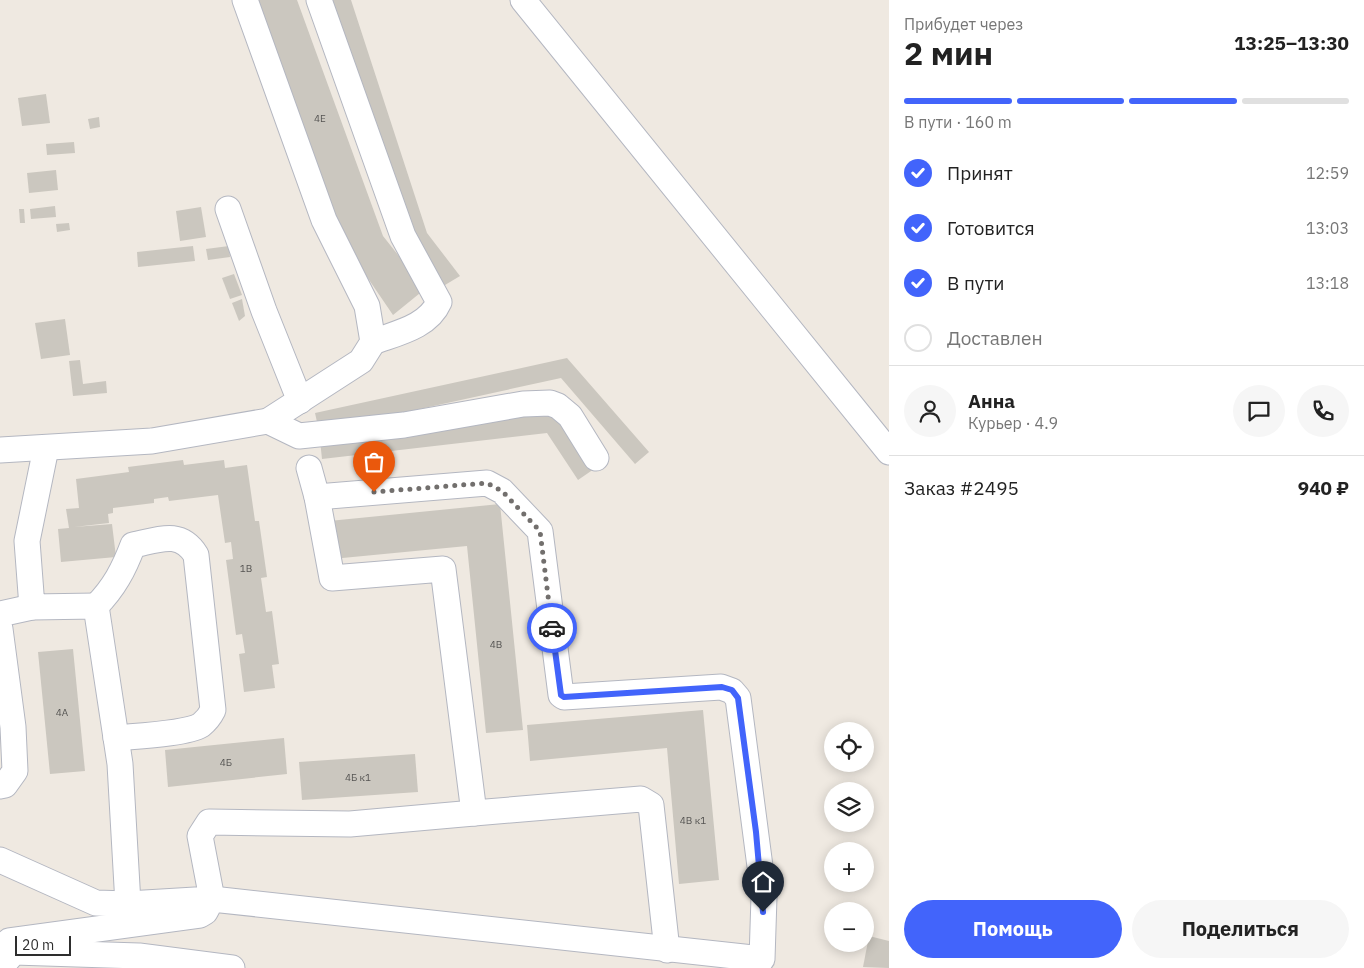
<!DOCTYPE html>
<html lang="ru">
<meta charset="utf-8">
<style>
body{margin:0;font-family:"IBM Plex Sans",sans-serif;background:#f6f6f6;color:#222;height:100vh;display:flex;flex-direction:column;font-size:19px;white-space:nowrap}
*{box-sizing:border-box;margin:0}
p{font-size:16px;color:#767676}
.icon{flex:none;width:28px;height:28px;fill:none;stroke:currentColor;stroke-width:2;stroke-linecap:round;stroke-linejoin:round}
.map{position:relative;flex:1;overflow:hidden}
.details{display:flex;flex-direction:column;background:#fff;width:475px}
.details>*{flex:none}
.tools{position:absolute;left:824px;top:722px;display:grid;gap:10px}
.tools a{display:grid;place-items:center;width:50px;height:50px;border-radius:50%;background:#fff;box-shadow:0 2px 12px #0003;font-size:25px}
.scale{position:absolute;left:15px;bottom:12px;width:56px;box-sizing:border-box;padding-left:5px;border:2px solid #2e2e2e;border-top:0;font-size:14px;line-height:18px;white-space:nowrap;color:#2e2e2e;-webkit-text-stroke:4px #fff;paint-order:stroke}
.pin{position:absolute;display:grid;place-items:center;width:42px;height:42px;color:#fff;margin:-51px -21px;border-radius:50% 50% 50% 0;rotate:-45deg;box-shadow:0 0 5px #0007}
.pin .icon{rotate:45deg}
.courier{position:absolute;display:grid;place-items:center;width:50px;height:50px;margin:-25px;border:4px solid #4264fb;border-radius:50%;background:#fff;color:#222;box-shadow:0 1px 6px #0007}
.headline em{font-style:normal;font-weight:800}
.headline div{display:flex;flex-direction:column-reverse}
.headline{display:flex;align-items:center;justify-content:space-between;height:85px;padding:0 15px}
h1{font-size:32px;font-weight:800;line-height:38px}
.bar{display:grid;grid-template-columns:repeat(4,1fr);gap:8px 5px;align-content:center;height:60px;padding:0 15px}
.bar i{height:6px;border-radius:4px;background:#e0e0e0}
.bar .selected{background:#4264fb}
.bar p{grid-column:span 4}
.line{display:flex;align-items:center;gap:12px;padding:0 15px;border-top:1px solid #e0e0e0}
.line div{flex:1}
.round{display:grid;place-items:center;flex:none;width:52px;height:52px;border-radius:26px;background:#f6f6f6}
ol{padding:0 15px;list-style:none}
li{display:flex;align-items:center;gap:15px;height:55px}
li p{margin-inline-start:auto}
li .icon{padding:5px;border-radius:50%;background:#4264fb;color:#fff;stroke-width:4}
li:last-child{color:#767676}
li i{width:28px;height:28px;border:2px solid #e0e0e0;border-radius:50%}
.action{display:flex;gap:10px;margin-top:auto;padding:10px 15px}
.action a{flex:1;height:58px;border-radius:30px;background:#4264fb;color:#fff;font-size:20px;font-weight:800;line-height:58px;text-align:center}
.action a+a{background:#f6f6f6;color:#222}
main{display:flex;flex:1;min-height:0}
.map>svg:first-child{display:block}
.building{fill:#cbc7bf}
.lines{fill:none;stroke-linecap:round;stroke-linejoin:round}
.minor-casing{stroke:#b4b7c1;stroke-width:27}
.minor{stroke:#fff;stroke-width:25}
.done{stroke:#726f6d;stroke-width:5;stroke-dasharray:0 9}
.route{stroke:#4264fb;stroke-width:6}
.labels{text-anchor:middle;dominant-baseline:central;stroke-width:5;stroke-linejoin:round;paint-order:stroke}
.number-label{font-size:10px;fill:#555452}
</style>
<main>
<div class="map">
<svg width="889" height="968" viewBox="0 0 889 968">
<rect width="100%" height="100%" fill="#efe9e1"/>
<g class="building">
<path d="M258,0H297L383,236L425,289L393,315L348,249Z"/>
<path d="M331,0H351L427,233L460,276L440,288L410,241Z"/>
<path d="M46,94L50,123L22,126L18,98Z"/>
<path d="M99,117L100,127L90,129L88,119Z"/>
<path d="M74,142L75,153L47,155L46,144Z"/>
<path d="M56,170L58,190L29,193L27,173Z"/>
<path d="M55,206L56,217L31,219L30,209Z"/>
<path d="M201,207L206,237L180,241L176,211Z"/>
<path d="M19,209H24L25,223H20Z"/>
<path d="M69,223L70,230L57,232L56,224Z"/>
<path d="M193,246L195,261L138,267L137,252Z"/>
<path d="M229,246L230,257L208,260L206,249Z"/>
<path d="M234,274L242,295L230,299L222,278Z"/>
<path d="M242,299L245,316L239,321L232,303Z"/>
<path d="M65,319L70,355L41,359L35,323Z"/>
<path d="M567,358L649,452L635,464L561,378L319,431L315,413Z"/>
<path d="M80,360L83,384L106,381L107,393L73,396L69,361Z"/>
<path d="M556,412L594,469L578,480L547,433L322,459L320,440Z"/>
<path d="M183,460L184,465L224,460L225,468L247,465L255,521H259L267,577L261,578L266,612L272,611L279,664L272,665L275,688L244,692L239,654L245,653L242,634L236,635L226,560L233,559L231,542L225,543L218,495L169,501L168,497L154,499V503L113,508V513L108,514L109,523L74,527L112,524L116,557L61,562L58,529L69,528L66,509L79,508L76,479L129,472L128,467Z"/>
<path d="M500,504L523,730L486,733L467,546L332,559L329,521Z"/>
<path d="M73,649L85,771L50,774L38,652Z"/>
<path d="M703,710L719,880L679,884L667,748L530,761L527,725Z"/>
<path d="M284,738L287,774L168,787L165,750Z"/>
<path d="M415,754L418,792L302,800L299,762Z"/>
<path d="M869,936L889,941V968L863,967Z"/>
</g>
<g class="lines">
<defs>
<g id="minor">
<path d="M319,0L403,236L439,302C428,327 397,333 373,342"/>
<path d="M523,0L889,452"/>
<path d="M228,209L264,311L300,401"/>
<path d="M268,421L299,436L404,425L523,404L550,403L558,406L570,416L596,458"/>
<path d="M46,448L27,541L32,607L96,606L120,764L128,904"/>
<path d="M0,450L152,441L268,421L361,361L373,342L367,306L324,220L245,0"/>
<path d="M96,606C114,588 124,569 133,545C158,540 180,529 196,555L213,710C210,716 206,721 201,725C186,734 136,736 116,738"/>
<path d="M0,614L32,607"/>
<path d="M0,629L13,727L15,771L5,785L0,786"/>
<path d="M474,813L641,799L651,805L667,950"/>
<path d="M0,860L96,903L128,904L212,899L200,836L209,822L350,824L474,813L443,569L332,578L317,497L309,468"/>
<path d="M9,941L200,915L205,912L212,899L762,959L764,897L738,698L732,691L721,687L564,697L561,695L540,531L502,491L487,483L317,497"/>
<path d="M0,968L14,952L139,956L232,968"/>
</g>
</defs>
<use href="#minor" class="minor-casing"/>
<use href="#minor" class="minor"/>
</g>
<g class="lines">
<path class="done" d="M374,492L487,483L502,491L540,531L552,628"/>
<path class="route" d="M552,628L561,695L564,697L722,687L732,690L738,698L756,832L763,912"/>
</g>
<g class="labels">
<g class="number-label">
<text x="320" y="118">4Е</text>
<text x="246" y="568">1В</text>
<text x="496" y="644">4В</text>
<text x="62" y="712">4А</text>
<text x="226" y="762">4Б</text>
<text x="358" y="777">4Б к1</text>
<text x="693" y="820">4В к1</text>
</g>
</g>
</svg>
<div class="tools">
<a><svg class="icon" aria-label="locate" viewBox="0 0 24 24"><circle cx="12" cy="12" r="6"/><path d="M12 2v4M12 18v4M2 12h4M18 12h4"/></svg></a>
<a><svg class="icon" aria-label="layers" viewBox="0 0 24 24"><path d="M12 4l9 5-9 5-9-5zM3 14l9 5 9-5"/></svg></a>
<a>+</a>
<a>−</a>
</div>
<div class="scale">20 m</div>
<div class="pin" style="left:374px;top:492px;background:#ea580c"><svg class="icon" aria-label="bag" viewBox="0 0 24 24"><path d="M5 8h14l-1 12H6zM9 8a3 3 0 0 1 6 0"/></svg></div>
<div class="pin" style="left:763px;top:912px;background:#1f2937"><svg class="icon" aria-label="home" viewBox="0 0 24 24"><path d="M3 11l9-7 9 7M6 9v11h12V9"/></svg></div>
<div class="courier" style="left:552px;top:628px"><svg class="icon" aria-label="car" viewBox="0 0 24 24"><path d="M5 17H2v-5l4-1 3-4h7l3 4 3 1v5h-3M9 17h6M6 11h13"/><circle cx="7" cy="17" r="2"/><circle cx="17" cy="17" r="2"/></svg></div>
</div>
<section class="details">
<div class="headline"><div><h1>2 мин</h1><p>Прибудет через</p></div><em>13:25–13:30</em></div>
<div class="bar"><i class="selected"></i><i class="selected"></i><i class="selected"></i><i></i><p>В пути · 160 m</p></div>
<ol>
<li><svg class="icon" aria-label="check" viewBox="0 0 24 24"><path d="M5 12l5 5 9-10"/></svg>Принят<p>12:59</p></li>
<li><svg class="icon" aria-label="check" viewBox="0 0 24 24"><path d="M5 12l5 5 9-10"/></svg>Готовится<p>13:03</p></li>
<li><svg class="icon" aria-label="check" viewBox="0 0 24 24"><path d="M5 12l5 5 9-10"/></svg>В пути<p>13:18</p></li>
<li><i></i>Доставлен</li>
</ol>
<div class="line" style="height:90px"><a class="round"><svg class="icon" aria-label="person" viewBox="0 0 24 24"><circle cx="12" cy="8" r="4"/><path d="M4 21q1-7 8-7t8 7"/></svg></a><div><b>Анна</b><p>Курьер · 4.9</p></div><a class="round"><svg class="icon" aria-label="chat" viewBox="0 0 24 24"><path d="M4 5h16v11H9l-5 4z"/></svg></a><a class="round"><svg class="icon" aria-label="phone" viewBox="0 0 24 24"><path d="M5 4h4l2 5-3 2q2 4 5 5l2-3 5 2v4C11 20 4 13 5 4z"/></svg></a></div>
<div class="line" style="height:65px"><div>Заказ #2495</div><b>940 ₽</b></div>
<div class="action"><a>Помощь</a><a>Поделиться</a></div>
</section>
</main>
